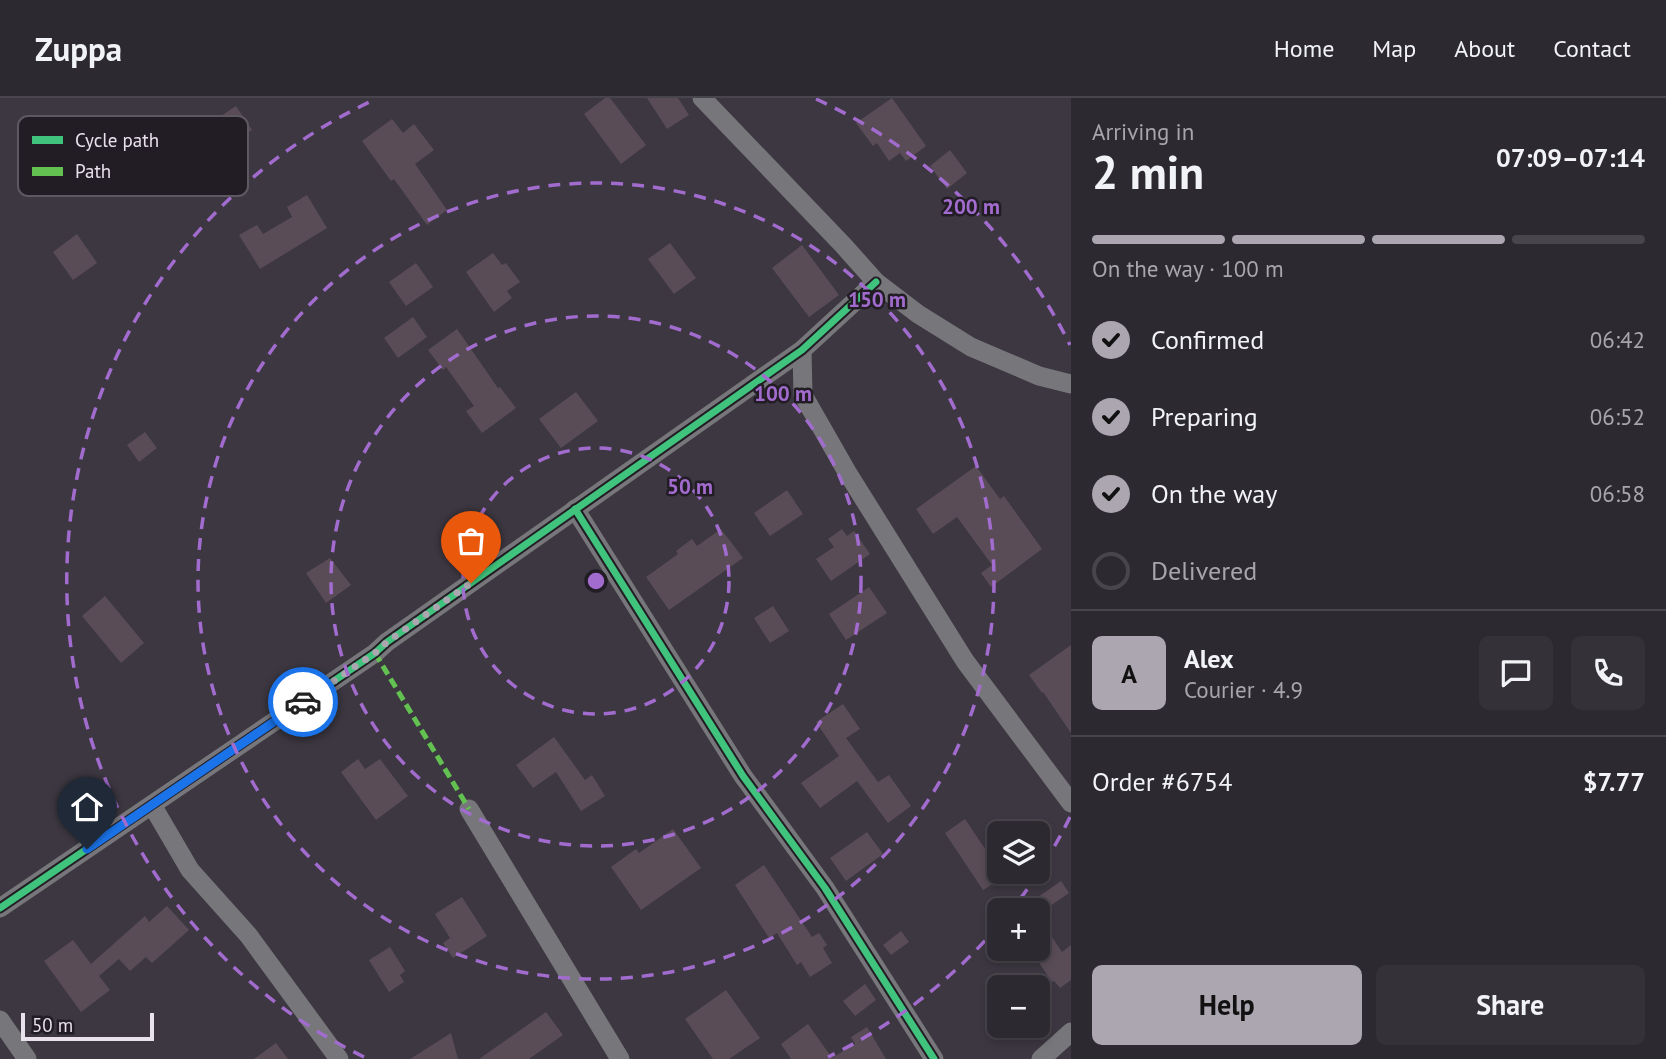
<!DOCTYPE html>
<meta charset="utf-8">
<style>
body{margin:0;font-family:"PT Sans",sans-serif;background:#353138;color:#f1f3f6;height:100vh;display:flex;flex-direction:column;font-size:26px;white-space:nowrap}
*{box-sizing:border-box;margin:0}
p{font-size:23px;color:#a7a6ab}
.icon{flex:none;width:38px;height:38px;fill:none;stroke:currentColor;stroke-width:2;stroke-linecap:round;stroke-linejoin:round}
.map{position:relative;flex:1;overflow:hidden}
.panel{display:flex;flex-direction:column;background:#2d2930;width:595px}
.panel>*{flex:none}
.tools{position:absolute;left:987px;top:723px;display:grid;gap:14px}
.tools a{display:grid;place-items:center;width:63px;height:63px;border-radius:10px;background:#2d2930;box-shadow:0 4px 10px #0003,0 0 0 2px #48454c;font-size:35px}
.scale{position:absolute;left:21px;bottom:18px;width:133px;box-sizing:border-box;padding-left:7px;border:4px solid #e9e2ed;border-top:0;font-size:19px;line-height:24px;white-space:nowrap;color:#e9e2ed;-webkit-text-stroke:5px #221d25;paint-order:stroke}
.pin{position:absolute;display:grid;place-items:center;width:60px;height:60px;color:#fff;margin:-72px -30px;border-radius:50% 50% 50% 0;rotate:-45deg;box-shadow:0 0 7px #0007}
.pin .icon{rotate:45deg}
.courier{position:absolute;display:grid;place-items:center;width:70px;height:70px;margin:-35px;border:5px solid #1a73e8;border-radius:50%;background:#fff;color:#222;box-shadow:0 2px 9px #0007}
.head em{font-style:normal;font-weight:700}
.head div{display:flex;flex-direction:column-reverse}
.head{display:flex;align-items:center;justify-content:space-between;height:119px;padding:0 21px}
h1{font-size:46px;font-weight:700;line-height:52px}
.bar{display:grid;grid-template-columns:repeat(4,1fr);gap:10px 7px;align-content:center;height:84px;padding:0 21px}
.bar i{height:9px;border-radius:5px;background:#48454c}
.bar .active{background:#aca6b0}
.bar p{grid-column:span 4}
.line{display:flex;align-items:center;gap:18px;padding:0 21px;border-top:2px solid #48454c}
.line div{flex:1}
.round{display:grid;place-items:center;flex:none;width:74px;height:74px;border-radius:10px;background:#353138}
ol{padding:0 21px;list-style:none}
li{display:flex;align-items:center;gap:21px;height:77px}
li p{margin-inline-start:auto}
li .icon{padding:7px;border-radius:50%;background:#aca6b0;color:#111;stroke-width:4}
li:last-child{color:#a7a6ab}
li i{width:38px;height:38px;border:4px solid #48454c;border-radius:50%}
.action{display:flex;gap:14px;margin-top:auto;padding:14px 21px}
.action a{flex:1;height:80px;border-radius:10px;background:#aca6b0;color:#111;font-size:28px;font-weight:700;line-height:80px;text-align:center}
.action a+a{background:#353138;color:#f1f3f6}
header{display:flex;align-items:center;gap:42px;box-sizing:border-box;height:98px;padding:0 35px;background:#2d2930;border-bottom:2px solid #48454c}
header strong{font-size:33px}
nav{display:flex;gap:38px;margin-inline-start:auto;font-size:24px}
main{display:flex;flex:1;min-height:0}
.map>svg:first-child{display:block}
.building{fill:#594c57}
.lines{fill:none;stroke-linecap:round;stroke-linejoin:round}
.minor{stroke:#77777b;stroke-width:19}
.quiet{stroke:#63c152;stroke-width:5;stroke-dasharray:10 5;stroke-linecap:butt}
.cycleway-casing{stroke:#221d25;stroke-width:11}
.cycleway{stroke:#40c37c;stroke-width:7}
.done{stroke:#aca6b0;stroke-width:7;stroke-dasharray:0 12.6}
.route{stroke:#1a73e8;stroke-width:9}
.ring{fill:none;stroke:#a26ccf;stroke-width:3.5;stroke-dasharray:12 9}
.key{fill:#221d25;stroke:#5e5861;stroke-width:2}
.key-label{font-size:19px;fill:#e9e2ed}
.centre{fill:#a26ccf;stroke:#221d25;stroke-width:3.5}
.ring-label{font-size:21px;text-anchor:middle;font-weight:bold;fill:#a26ccf;stroke:#221d25;stroke-width:5;stroke-linejoin:round;paint-order:stroke}
</style>
<header>
<strong>Zuppa</strong>
<nav><a>Home</a><a>Map</a><a>About</a><a>Contact</a></nav>
</header>
<main>
<div class="map">
<svg width="1071" height="961" viewBox="0 0 1071 961">
<rect width="100%" height="100%" fill="#3c3740"/>
<g class="building">
<path d="M605,0H610L646,47L621,66L584,16Z"/>
<path d="M647,0H678L689,17L667,31Z"/>
<path d="M892,0L926,48L906,63L900,55L889,63L877,45L873,48L856,25Z"/>
<path d="M236,8L252,32L205,64L188,40Z"/>
<path d="M392,21L403,35L414,26L434,52L415,66L447,112L427,127L394,81L391,83L362,43Z"/>
<path d="M950,52L967,75L947,91L930,68Z"/>
<path d="M307,97L327,130L260,171L239,137L257,127L263,136L292,119L287,109Z"/>
<path d="M77,136L97,165L73,182L53,154Z"/>
<path d="M670,145L696,180L674,196L648,161Z"/>
<path d="M802,147L839,197L809,219L772,170Z"/>
<path d="M493,155L502,167L506,165L520,184L507,193L512,200L494,214L466,174Z"/>
<path d="M416,165L433,189L406,208L389,184Z"/>
<path d="M413,219L427,239L398,260L384,240Z"/>
<path d="M457,231L498,290L500,289L516,310L482,335L466,313L474,308L446,269L443,272L428,252Z"/>
<path d="M576,294L598,323L561,350L539,321Z"/>
<path d="M145,334L157,350L139,364L127,347Z"/>
<path d="M976,368L1000,401L1004,398L1042,451L991,489L981,475L992,467L957,419L933,436L916,411Z"/>
<path d="M787,392L803,416L770,438L754,415Z"/>
<path d="M721,431L743,460L669,512L646,479L678,456L676,453L692,441L697,448Z"/>
<path d="M842,431L847,438L854,433L870,456L831,483L816,461L834,449L828,441Z"/>
<path d="M330,460L351,487L326,505L306,475Z"/>
<path d="M869,489L887,515L846,542L829,516Z"/>
<path d="M105,498L144,545L121,565L82,518Z"/>
<path d="M773,508L789,533L770,545L754,520Z"/>
<path d="M1071,547V635L1043,594L1042,595L1029,577Z"/>
<path d="M843,606L860,631L846,640L878,684L889,677L911,708L888,725L857,683L820,710L801,685L839,658L816,624Z"/>
<path d="M554,639L585,682L592,677L605,698L581,713L556,674L533,690L516,667Z"/>
<path d="M358,661L365,671L380,661L408,698L376,722L341,674Z"/>
<path d="M965,721L1004,779L983,792L945,735Z"/>
<path d="M673,731L701,770L641,812L611,769L636,751L639,755Z"/>
<path d="M867,734L883,756L846,783L830,760Z"/>
<path d="M764,767L812,839L819,835L827,847L823,850L832,865L810,879L801,864L797,867L777,835L769,840L735,787Z"/>
<path d="M1061,783L1069,795L1043,813L1034,802Z"/>
<path d="M462,799L487,838L453,860L443,845L450,840L435,816Z"/>
<path d="M167,808L189,832L152,865L146,859L130,873L119,861L99,878L110,892L81,914L44,863L73,842L91,866L145,818L149,824Z"/>
<path d="M1038,818L1062,854L1071,847V882L1060,890L1054,883L1052,884L1029,850H1038Z"/>
<path d="M901,833L909,844L891,857L883,847Z"/>
<path d="M390,849L405,873L400,877L404,884L389,894L369,862Z"/>
<path d="M865,886L876,902L855,918L843,903Z"/>
<path d="M726,892L760,940L729,961H713L685,921Z"/>
<path d="M546,914L563,937L529,961H479Z"/>
<path d="M808,926L832,960L855,946L851,939L867,929L886,961H791L781,946Z"/>
<path d="M451,935L458,961H410Z"/>
<path d="M276,945L288,961H254Z"/>
</g>
<g class="lines">
<g class="minor">
<path d="M702,0L843,147L876,184L918,216L971,249L1039,278L1071,286"/>
<path d="M802,252L803,297L847,374L965,563L1071,705"/>
<path d="M575,411L743,678L825,790L934,961"/>
<path d="M152,707L190,772L249,838L339,961"/>
<path d="M469,711L620,961"/>
<path d="M0,810L375,555L387,544L802,252L876,184"/>
<path d="M0,922L27,961"/>
<path d="M1041,961L1071,934"/>
</g>
<path class="quiet" d="M375,555L469,711"/>
<defs>
<g id="cycleway">
<path d="M575,411L743,678L825,790L934,961"/>
<path d="M0,810L375,555L387,544L802,252L876,184"/>
</g>
</defs>
<use href="#cycleway" class="cycleway-casing"/>
<use href="#cycleway" class="cycleway"/>
</g>
<g class="lines">
<path class="done" d="M303,604L375,555L387,544L471,485"/>
<path class="route" d="M87,751L303,604"/>
</g>
<g class="ring">
<circle cx="596" cy="483" r="133"/>
<circle cx="596" cy="483" r="265"/>
<circle cx="596" cy="483" r="398"/>
<path d="M1070 719A530 530 0 0 1 1014 809M999 827A530 530 0 0 1 828 959M364 959A530 530 0 0 1 376 1M816 1A530 530 0 0 1 1070 247"/>
</g>
<rect x="18" y="18" width="230" height="80" rx="10" class="key"/>
<rect x="32" y="38" width="31" height="8" fill="#40c37c"/>
<rect x="32" y="69" width="31" height="9" fill="#63c152"/>
<g class="key-label">
<text x="75" y="49">Cycle path</text>
<text x="75" y="80">Path</text>
</g>
<circle cx="596" cy="483" r="10" class="centre"/>
<g class="ring-label">
<text x="971" y="116">200 m</text>
<text x="877" y="209">150 m</text>
<text x="783" y="303">100 m</text>
<text x="690" y="396">50 m</text>
</g>
</svg>
<div class="tools">
<a><svg class="icon" aria-label="layers" viewBox="0 0 24 24"><path d="M12 4l9 5-9 5-9-5zM3 14l9 5 9-5"/></svg></a>
<a>+</a>
<a>−</a>
</div>
<div class="scale">50 m</div>
<div class="pin" style="left:471px;top:485px;background:#ea580c"><svg class="icon" aria-label="bag" viewBox="0 0 24 24"><path d="M5 8h14l-1 12H6zM9 8a3 3 0 0 1 6 0"/></svg></div>
<div class="pin" style="left:87px;top:751px;background:#1f2937"><svg class="icon" aria-label="home" viewBox="0 0 24 24"><path d="M3 11l9-7 9 7M6 9v11h12V9"/></svg></div>
<div class="courier" style="left:303px;top:604px"><svg class="icon" aria-label="car" viewBox="0 0 24 24"><path d="M5 17H2v-5l4-1 3-4h7l3 4 3 1v5h-3M9 17h6M6 11h13"/><circle cx="7" cy="17" r="2"/><circle cx="17" cy="17" r="2"/></svg></div>
</div>
<section class="panel">
<div class="head"><div><h1>2 min</h1><p>Arriving in</p></div><em>07:09–07:14</em></div>
<div class="bar"><i class="active"></i><i class="active"></i><i class="active"></i><i></i><p>On the way · 100 m</p></div>
<ol>
<li><svg class="icon" aria-label="check" viewBox="0 0 24 24"><path d="M5 12l5 5 9-10"/></svg>Confirmed<p>06:42</p></li>
<li><svg class="icon" aria-label="check" viewBox="0 0 24 24"><path d="M5 12l5 5 9-10"/></svg>Preparing<p>06:52</p></li>
<li><svg class="icon" aria-label="check" viewBox="0 0 24 24"><path d="M5 12l5 5 9-10"/></svg>On the way<p>06:58</p></li>
<li><i></i>Delivered</li>
</ol>
<div class="line" style="height:126px"><b class="round" style="background:#aca6b0;color:#111">A</b><div><b>Alex</b><p>Courier · 4.9</p></div><a class="round"><svg class="icon" aria-label="chat" viewBox="0 0 24 24"><path d="M4 5h16v11H9l-5 4z"/></svg></a><a class="round"><svg class="icon" aria-label="phone" viewBox="0 0 24 24"><path d="M5 4h4l2 5-3 2q2 4 5 5l2-3 5 2v4C11 20 4 13 5 4z"/></svg></a></div>
<div class="line" style="height:91px"><div>Order #6754</div><b>$7.77</b></div>
<div class="action"><a>Help</a><a>Share</a></div>
</section>
</main>
